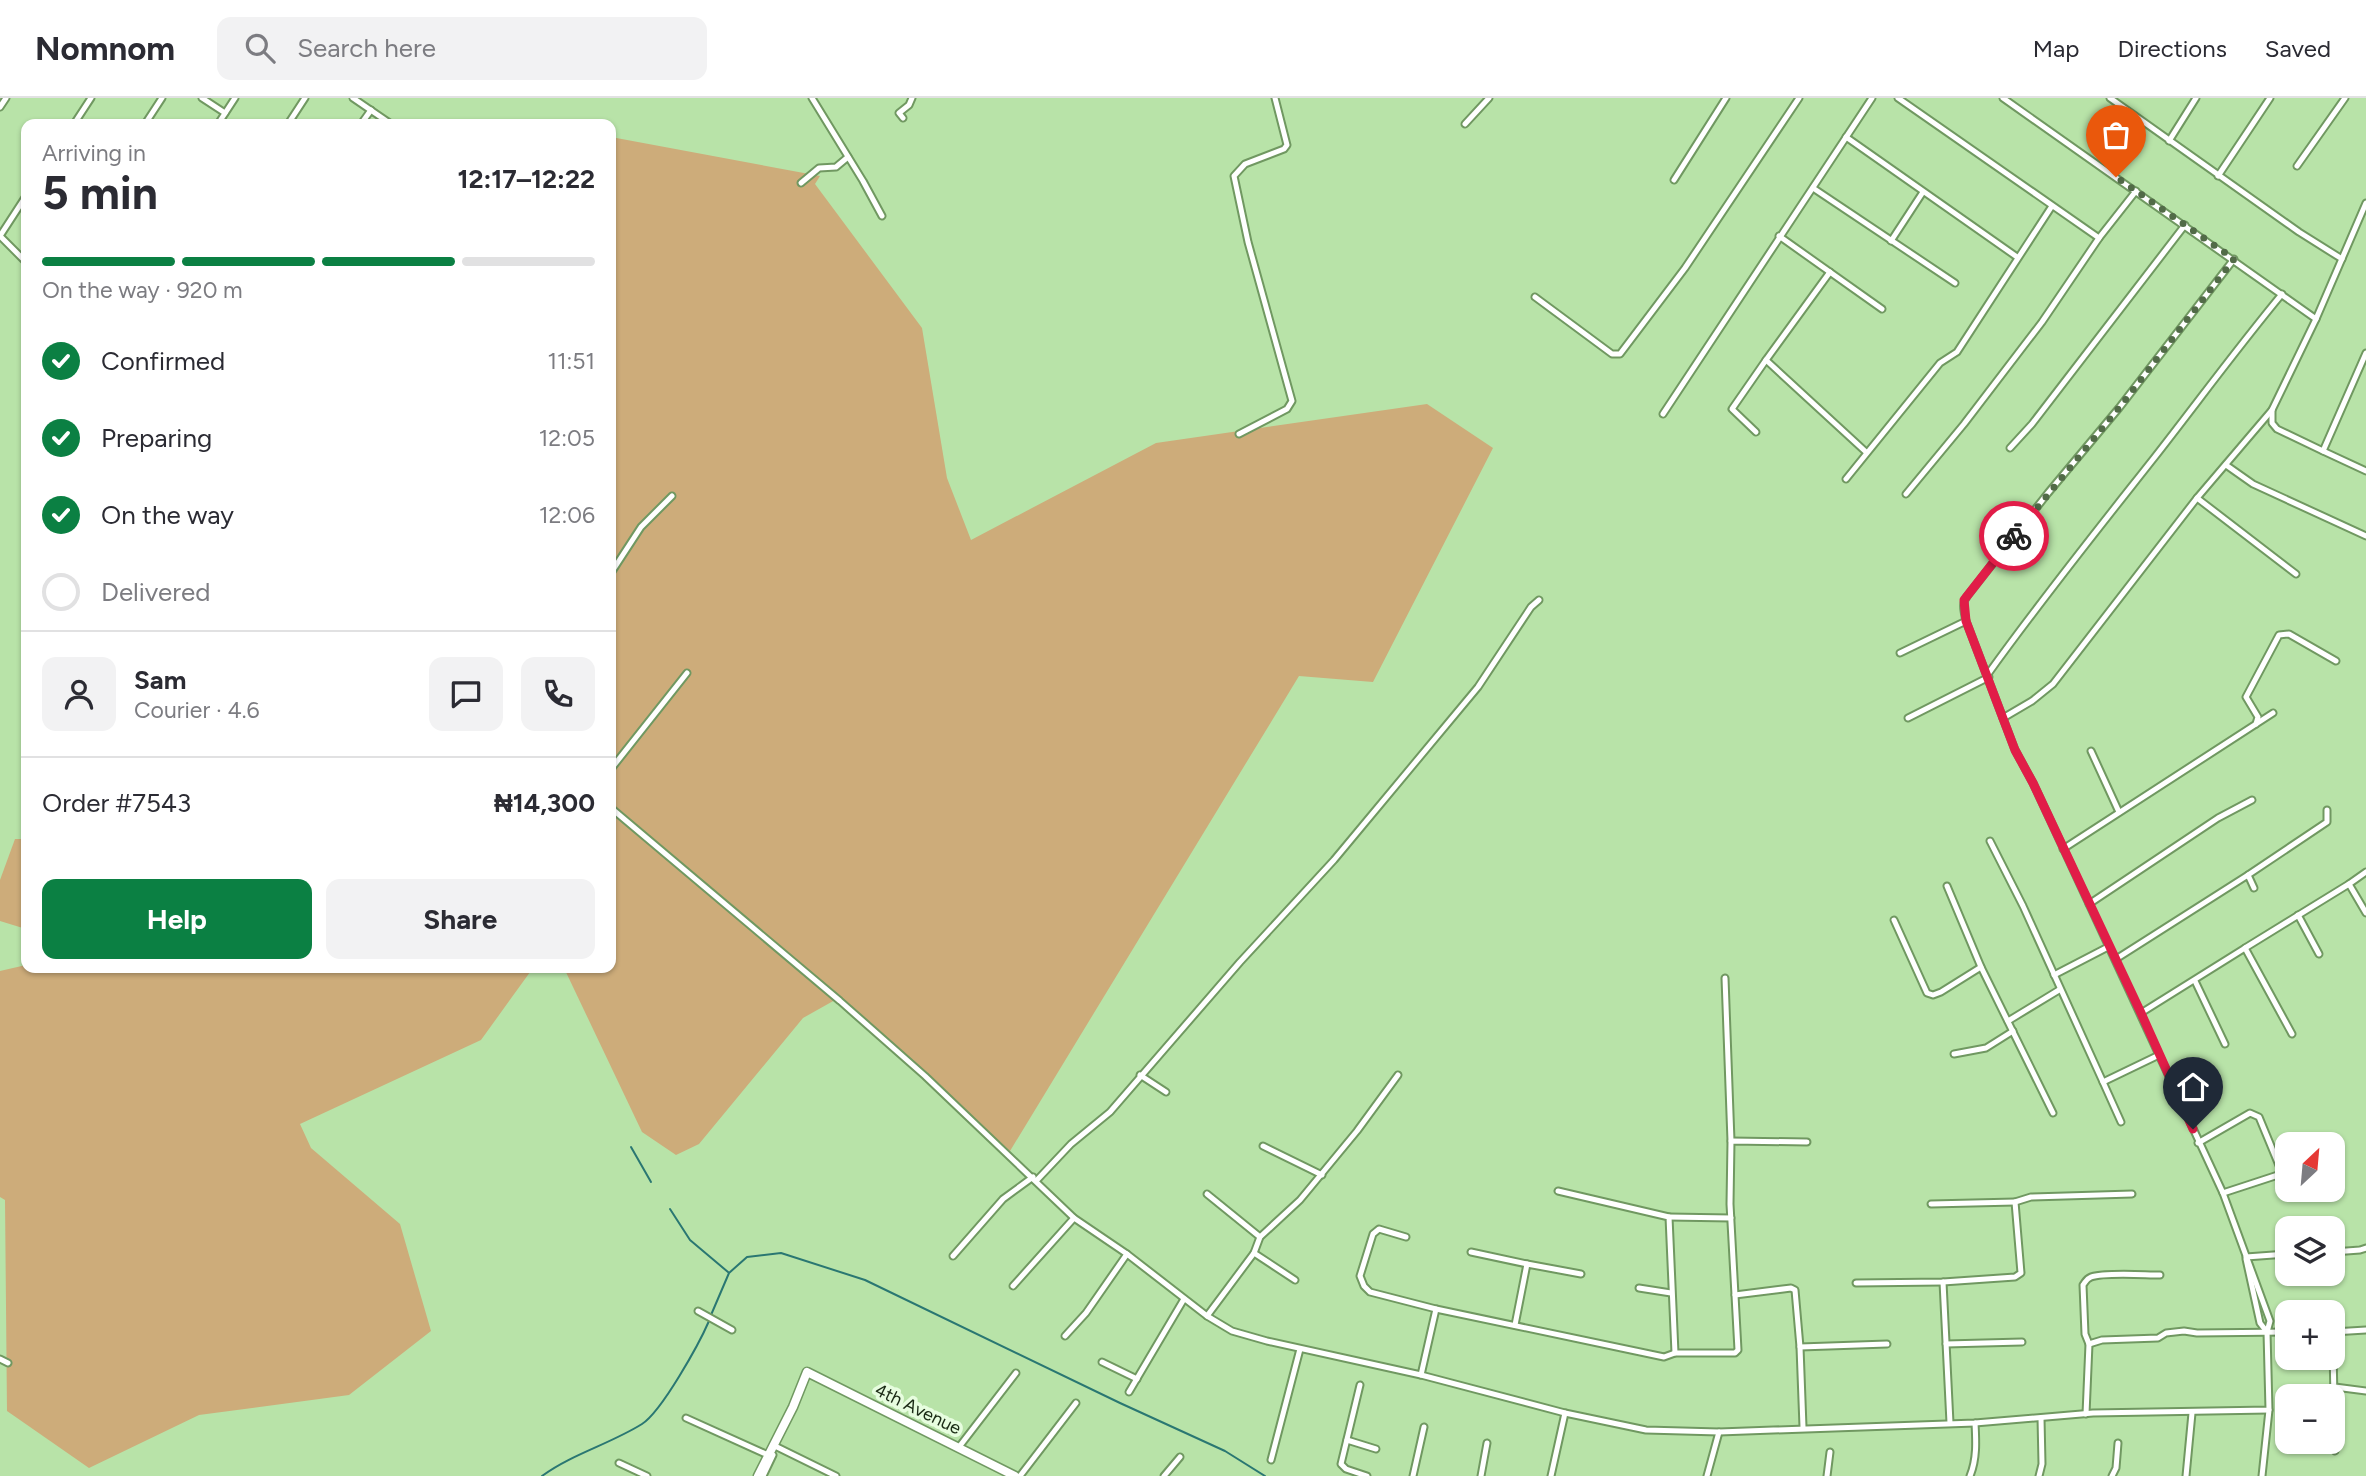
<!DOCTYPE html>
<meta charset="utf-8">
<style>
body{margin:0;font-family:Figtree,sans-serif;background:#f2f2f3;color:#2b2b33;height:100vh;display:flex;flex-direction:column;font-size:26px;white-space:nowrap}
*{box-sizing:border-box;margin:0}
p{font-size:23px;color:#7c7c81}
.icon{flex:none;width:38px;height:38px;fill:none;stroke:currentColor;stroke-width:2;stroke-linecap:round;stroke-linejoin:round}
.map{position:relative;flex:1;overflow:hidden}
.side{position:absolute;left:21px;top:21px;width:595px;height:854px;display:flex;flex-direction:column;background:#fff;border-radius:14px;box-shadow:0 2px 5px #0004}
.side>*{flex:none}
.needle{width:46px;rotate:26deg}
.controls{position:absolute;left:2275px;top:1034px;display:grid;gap:14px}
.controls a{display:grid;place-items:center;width:70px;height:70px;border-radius:14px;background:#fff;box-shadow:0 2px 5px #0004;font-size:35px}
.pin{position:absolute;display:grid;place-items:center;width:60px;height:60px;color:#fff;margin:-72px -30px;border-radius:50% 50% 50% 0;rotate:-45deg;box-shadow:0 0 7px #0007}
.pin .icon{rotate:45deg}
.courier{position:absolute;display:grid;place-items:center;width:70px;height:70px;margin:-35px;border:5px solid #e11d48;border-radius:50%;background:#fff;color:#222;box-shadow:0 2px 9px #0007}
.headline em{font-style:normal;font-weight:700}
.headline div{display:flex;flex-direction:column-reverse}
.headline{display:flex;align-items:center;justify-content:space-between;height:119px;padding:0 21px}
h1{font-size:46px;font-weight:700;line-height:52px}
.bar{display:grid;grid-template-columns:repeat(4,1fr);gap:10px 7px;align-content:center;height:84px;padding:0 21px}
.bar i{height:9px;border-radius:5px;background:#e1e1e2}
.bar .current{background:#0b8043}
.bar p{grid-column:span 4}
.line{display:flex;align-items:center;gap:18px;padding:0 21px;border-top:2px solid #e1e1e2}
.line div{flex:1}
.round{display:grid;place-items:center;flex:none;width:74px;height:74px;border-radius:14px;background:#f2f2f3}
ol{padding:0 21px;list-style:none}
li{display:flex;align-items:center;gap:21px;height:77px}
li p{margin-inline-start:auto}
li .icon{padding:7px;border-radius:50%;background:#0b8043;color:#fff;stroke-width:4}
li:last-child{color:#7c7c81}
li i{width:38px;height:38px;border:4px solid #e1e1e2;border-radius:50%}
.button{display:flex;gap:14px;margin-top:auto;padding:14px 21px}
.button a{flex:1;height:80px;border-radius:14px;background:#0b8043;color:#fff;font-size:28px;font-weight:700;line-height:80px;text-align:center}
.button a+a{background:#f2f2f3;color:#2b2b33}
header{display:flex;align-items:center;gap:42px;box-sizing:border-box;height:98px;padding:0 35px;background:#fff;border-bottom:2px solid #e1e1e2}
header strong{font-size:33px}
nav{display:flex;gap:38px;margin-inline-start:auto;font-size:24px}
.search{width:490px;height:63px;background:#f2f2f3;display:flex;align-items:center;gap:18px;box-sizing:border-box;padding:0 24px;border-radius:14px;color:#7c7c81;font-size:26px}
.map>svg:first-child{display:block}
.green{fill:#cdac7a}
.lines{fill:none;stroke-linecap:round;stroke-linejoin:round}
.stream{stroke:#2a7772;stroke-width:2}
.minor-casing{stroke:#709861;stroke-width:9}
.secondary-casing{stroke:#709861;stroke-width:11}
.minor{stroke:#fff;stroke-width:5}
.secondary{stroke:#fff;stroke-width:8}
.done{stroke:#526b48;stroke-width:7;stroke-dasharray:0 12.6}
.route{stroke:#e11d48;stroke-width:9}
.labels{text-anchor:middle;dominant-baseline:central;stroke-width:7;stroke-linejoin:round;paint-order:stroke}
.street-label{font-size:18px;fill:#1b2b15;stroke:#e7fddf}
</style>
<header>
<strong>Nomnom</strong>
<div class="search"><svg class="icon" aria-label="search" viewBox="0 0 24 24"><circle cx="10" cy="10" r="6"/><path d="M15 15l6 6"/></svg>Search here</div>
<nav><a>Map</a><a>Directions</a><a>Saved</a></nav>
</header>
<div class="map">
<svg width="2366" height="1378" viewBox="0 0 2366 1378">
<rect width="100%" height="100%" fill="#b8e3a8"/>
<g class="green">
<path d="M611,39L820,78L815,86L922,230L947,380L971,442L1156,345L1427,306L1493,350L1373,584L1299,578L1010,1053L835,902L803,920L699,1046L676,1057L642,1034L564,870H611Z"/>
<path d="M15,741H26V831L0,823V782Z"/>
<path d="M26,867V870H533L481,942L300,1026L311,1050L400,1126L431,1233L349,1297L199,1317L89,1370L7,1313L5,1102L0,1099V873Z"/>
</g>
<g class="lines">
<g class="stream">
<path d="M631,1049L651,1084"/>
<path d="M670,1111L690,1142L728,1174"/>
<path d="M711,1217L729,1175L747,1159L781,1155L865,1182L1120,1305L1225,1353L1265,1378"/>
<path d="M542,1378C572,1356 610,1346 642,1326C662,1313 699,1246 709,1223"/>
</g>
<defs>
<g id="minor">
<path d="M202,0L225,15"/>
<path d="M353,0L391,26"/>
<path d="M812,0L863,83L882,118"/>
<path d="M1898,0L2099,140"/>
<path d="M2003,0L2316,221"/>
<path d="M2110,0L2299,134L2342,161"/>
<path d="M0,9L6,0"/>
<path d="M903,20L899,15L909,7L912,0"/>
<path d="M74,26L91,0"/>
<path d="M145,26L162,0"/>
<path d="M218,26L235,0"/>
<path d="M288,26L305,0"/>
<path d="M361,26L371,12"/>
<path d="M1465,26L1489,0"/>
<path d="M1846,39L2017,159"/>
<path d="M2169,43L2196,0"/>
<path d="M2297,68L2345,0"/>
<path d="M2218,78L2270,0"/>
<path d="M1674,82L1726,0"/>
<path d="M801,85L819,70L836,69L848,59"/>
<path d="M1813,90L1955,185"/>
<path d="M2366,105L2316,221L2272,312V325L2277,331L2323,353L2366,255"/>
<path d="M0,138L26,98"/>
<path d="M0,138L26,164"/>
<path d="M1779,138L1882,211"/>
<path d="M1891,143L1923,94"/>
<path d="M1830,174L1766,262L1866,354"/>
<path d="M1535,199L1612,256H1620L1685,170L1799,0"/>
<path d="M1663,316L1872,0"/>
<path d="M1756,334L1732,311L1766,262"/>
<path d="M1239,336L1287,311L1292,303L1248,144L1234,78L1245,66L1284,51L1287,47L1275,0"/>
<path d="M2010,350L2032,326L2185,127"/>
<path d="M2323,353L2366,373"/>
<path d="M2226,367L2253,386L2366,438"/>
<path d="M1846,381L1940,265L1957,254L2052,108"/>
<path d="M1906,396L1964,326L2042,224L2099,140L2136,93"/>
<path d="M2197,400L2296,476"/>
<path d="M611,475L641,429L672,398"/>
<path d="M1900,555L1966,523"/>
<path d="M1988,576C2041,502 2098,431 2154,360C2197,305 2238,249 2282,196"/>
<path d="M1908,620L1989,579"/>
<path d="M2003,620L2032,603L2053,586L2197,400L2272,312"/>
<path d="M2256,626L2258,619L2246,599L2279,537L2289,536L2336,563"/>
<path d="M2091,653L2119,714"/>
<path d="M611,671L687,575"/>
<path d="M611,710L840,903L925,978L1074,1120L1127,1156L1207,1218L1232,1233L1267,1243L1421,1277L1565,1315L1646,1332L1719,1334L1975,1325L2093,1315L2269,1312L2267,1234L2270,1223L2223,1095L2033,685L2015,652L1966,523C1964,513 1961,505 1968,497L2048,395L2119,310L2234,161"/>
<path d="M1990,743L2023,808L2103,984L2159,957"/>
<path d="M2063,751L2273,615"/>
<path d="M2248,777L2327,724V712"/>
<path d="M2349,786L2366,774"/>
<path d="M1947,788L1981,869L2053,1015"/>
<path d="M2089,806L2218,720L2252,702"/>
<path d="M2298,817L2319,856"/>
<path d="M1894,822L1927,895L1933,897L1941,894L1981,869"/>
<path d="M2245,850L2349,786L2366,815"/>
<path d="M2116,861L2248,777L2254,790"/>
<path d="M2054,877L2108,849"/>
<path d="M1725,880L1731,1043"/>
<path d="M2195,883L2225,946"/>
<path d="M2141,915L2245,850L2292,936"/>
<path d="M2008,923L2059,892"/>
<path d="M1954,956L1986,950L2013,933"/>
<path d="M1140,977L1166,994"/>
<path d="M2103,984L2121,1024"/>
<path d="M2198,1045L2250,1015L2259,1019L2283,1077"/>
<path d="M1263,1048L1322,1077"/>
<path d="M1037,1082L1071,1046L1110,1014L1240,864L1334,762L1478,589L1531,509L1539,502"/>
<path d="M1558,1093L1669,1119L1675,1255"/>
<path d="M2223,1095L2278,1077H2287"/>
<path d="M1207,1096L1260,1139"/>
<path d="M1931,1106L2015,1104"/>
<path d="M1669,1119L1731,1120"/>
<path d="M1406,1139L1379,1131L1373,1136L1360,1178L1364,1188L1370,1194L1436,1211L1664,1259L1675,1255H1735L1738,1252L1730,1106L1731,1043L1807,1044"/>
<path d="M1471,1154L1527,1166"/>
<path d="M2333,1154L2360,1152L2366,1150"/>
<path d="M1254,1155L1295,1182"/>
<path d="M953,1158L1003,1101L1033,1079"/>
<path d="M2246,1159L2287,1156"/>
<path d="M2246,1161L2260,1225L2267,1234"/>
<path d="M1943,1184L1950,1325"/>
<path d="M1856,1185L1943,1184L2015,1179L2021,1175L2015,1104L2031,1099L2132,1096"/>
<path d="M1013,1188L1074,1120"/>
<path d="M1639,1190L1671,1195"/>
<path d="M1735,1197L1791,1190L1795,1192L1800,1249L1803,1329"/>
<path d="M698,1213L732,1232"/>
<path d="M1207,1218L1254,1155L1260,1139L1300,1102L1357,1033L1398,977"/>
<path d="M1515,1227L1527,1166L1581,1176"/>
<path d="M2333,1234L2366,1232"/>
<path d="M1065,1238L1086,1215L1127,1156"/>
<path d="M1946,1246L2022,1244"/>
<path d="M2089,1246L2102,1242L2158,1240L2166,1235L2184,1233L2197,1235L2287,1234"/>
<path d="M1800,1249L1887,1246"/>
<path d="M2333,1251L2335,1353"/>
<path d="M0,1261L8,1265"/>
<path d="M1102,1264L1137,1281"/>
<path d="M1421,1277L1436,1211"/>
<path d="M1360,1287L1341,1366L1346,1371L1367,1378"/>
<path d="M2335,1289L2366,1293"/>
<path d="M1129,1294L1184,1201"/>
<path d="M2086,1316L2089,1246L2085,1236L2083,1187C2086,1183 2086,1181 2091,1179C2104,1174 2144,1177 2160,1177"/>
<path d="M686,1320L768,1357"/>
<path d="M1347,1342L1376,1351"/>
<path d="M777,1349L836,1378"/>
<path d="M959,1349L1016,1275"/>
<path d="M1271,1362L1300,1251"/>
<path d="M619,1365L647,1378"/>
<path d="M763,1378L773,1357"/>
<path d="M1020,1378L1076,1305"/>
<path d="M1164,1378L1180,1359"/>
<path d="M1413,1378L1424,1329"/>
<path d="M1481,1378L1487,1345"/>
<path d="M1551,1378L1565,1315"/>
<path d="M1707,1378L1719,1334"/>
<path d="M1827,1378L1830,1354"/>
<path d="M1970,1378C1977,1361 1976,1343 1975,1325"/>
<path d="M2039,1378L2042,1366L2041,1320"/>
<path d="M2112,1378L2116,1370L2118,1345"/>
<path d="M2186,1378L2192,1315"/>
<path d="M2262,1378L2269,1312"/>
</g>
<path id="secondary" d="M758,1378L793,1309L807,1274L1015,1378"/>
</defs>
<use href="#minor" class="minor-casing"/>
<use href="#secondary" class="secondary-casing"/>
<use href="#minor" class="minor"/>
<use href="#secondary" class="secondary"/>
</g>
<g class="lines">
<path class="done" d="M2014,438L2119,310L2234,161L2116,79"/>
<path class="route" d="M2014,438L1964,502L1966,523L2015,652L2033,685L2141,915L2193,1031"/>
</g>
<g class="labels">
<g class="street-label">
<text transform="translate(918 1311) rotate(26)">4th Avenue</text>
</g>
</g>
</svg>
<div class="controls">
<a><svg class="needle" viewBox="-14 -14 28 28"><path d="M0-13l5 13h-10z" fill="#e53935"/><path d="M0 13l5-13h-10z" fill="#7c7c81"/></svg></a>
<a><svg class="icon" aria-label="layers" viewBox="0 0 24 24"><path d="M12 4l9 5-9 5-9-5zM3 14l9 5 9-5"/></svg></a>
<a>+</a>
<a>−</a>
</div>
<div class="pin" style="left:2116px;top:79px;background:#ea580c"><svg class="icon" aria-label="bag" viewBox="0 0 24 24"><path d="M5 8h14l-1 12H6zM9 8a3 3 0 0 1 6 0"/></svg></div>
<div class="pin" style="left:2193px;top:1031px;background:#1f2937"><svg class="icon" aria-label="home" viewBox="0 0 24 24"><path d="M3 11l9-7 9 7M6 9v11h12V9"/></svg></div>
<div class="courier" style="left:2014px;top:438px"><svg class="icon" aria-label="bike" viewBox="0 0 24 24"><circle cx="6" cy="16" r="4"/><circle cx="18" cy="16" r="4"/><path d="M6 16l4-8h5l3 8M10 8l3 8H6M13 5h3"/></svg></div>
<section class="side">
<div class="headline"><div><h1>5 min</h1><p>Arriving in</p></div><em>12:17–12:22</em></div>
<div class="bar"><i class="current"></i><i class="current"></i><i class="current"></i><i></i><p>On the way · 920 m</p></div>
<ol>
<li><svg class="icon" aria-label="check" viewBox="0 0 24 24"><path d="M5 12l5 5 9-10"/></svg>Confirmed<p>11:51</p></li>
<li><svg class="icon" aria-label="check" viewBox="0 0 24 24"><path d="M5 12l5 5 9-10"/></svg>Preparing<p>12:05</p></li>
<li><svg class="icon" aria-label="check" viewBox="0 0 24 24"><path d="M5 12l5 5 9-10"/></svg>On the way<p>12:06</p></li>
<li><i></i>Delivered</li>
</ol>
<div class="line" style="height:126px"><a class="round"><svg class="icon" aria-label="person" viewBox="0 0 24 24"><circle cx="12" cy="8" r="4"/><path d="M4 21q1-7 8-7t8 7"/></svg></a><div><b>Sam</b><p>Courier · 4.6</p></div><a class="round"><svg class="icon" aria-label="chat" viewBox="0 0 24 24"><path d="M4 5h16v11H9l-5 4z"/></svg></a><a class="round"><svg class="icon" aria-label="phone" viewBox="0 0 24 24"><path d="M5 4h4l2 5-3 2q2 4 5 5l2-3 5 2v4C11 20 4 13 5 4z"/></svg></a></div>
<div class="line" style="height:91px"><div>Order #7543</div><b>₦14,300</b></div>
<div class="button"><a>Help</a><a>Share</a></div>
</section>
</div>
